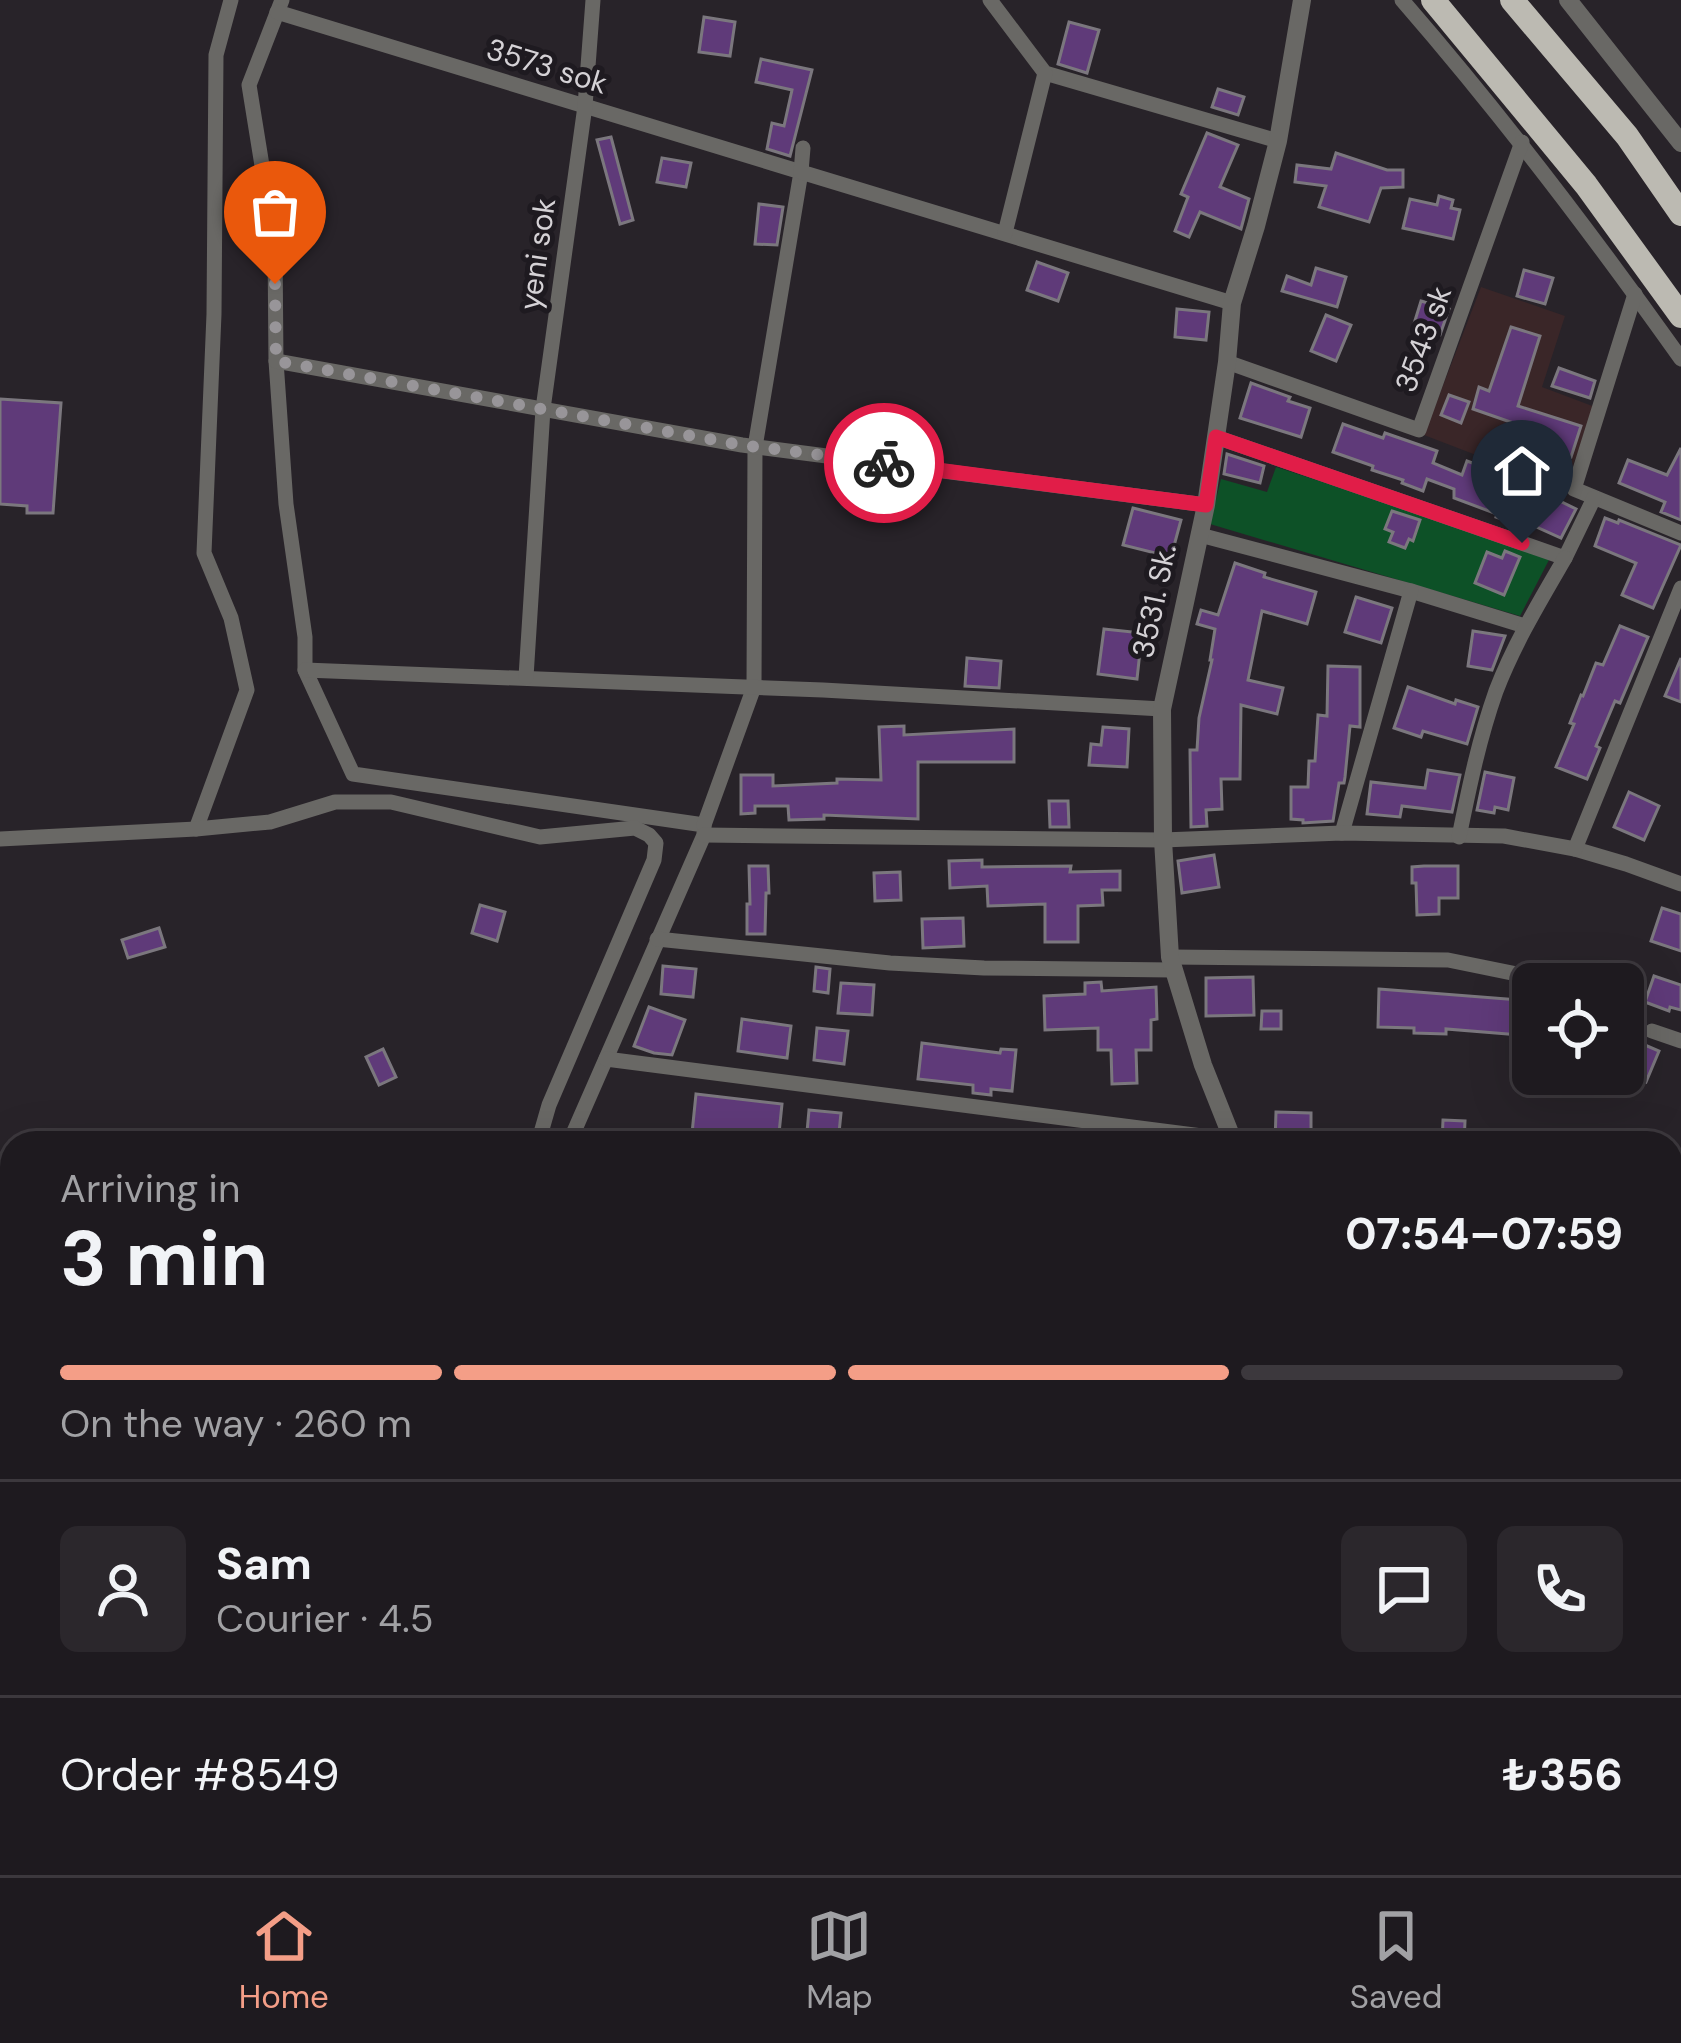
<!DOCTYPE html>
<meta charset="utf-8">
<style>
body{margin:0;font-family:"DM Sans",sans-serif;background:#2b272c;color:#f1f3f6;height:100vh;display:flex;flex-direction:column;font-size:45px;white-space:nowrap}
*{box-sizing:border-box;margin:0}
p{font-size:39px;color:#a1a1a4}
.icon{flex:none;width:66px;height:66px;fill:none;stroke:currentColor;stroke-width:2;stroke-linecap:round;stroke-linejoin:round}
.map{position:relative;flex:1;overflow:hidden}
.sheet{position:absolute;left:0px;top:1131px;width:1683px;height:744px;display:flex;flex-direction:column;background:#1e1a1f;border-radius:36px 36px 0 0;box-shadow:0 12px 48px #0002,0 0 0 3px #3c383d}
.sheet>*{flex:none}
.buttons{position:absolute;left:1512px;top:963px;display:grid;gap:24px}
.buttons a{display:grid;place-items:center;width:132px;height:132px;border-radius:18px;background:#1e1a1f;box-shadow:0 12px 48px #0002,0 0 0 3px #3c383d;font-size:60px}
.pin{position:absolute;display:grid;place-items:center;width:102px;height:102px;color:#fff;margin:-123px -51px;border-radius:50% 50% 50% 0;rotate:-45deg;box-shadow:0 0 12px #0007}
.pin .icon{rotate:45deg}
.courier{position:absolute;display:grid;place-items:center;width:120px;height:120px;margin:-60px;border:9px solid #e11d48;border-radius:50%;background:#fff;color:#222;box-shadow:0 3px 15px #0007}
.summary em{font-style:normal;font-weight:700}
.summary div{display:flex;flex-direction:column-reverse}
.summary{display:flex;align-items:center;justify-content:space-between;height:204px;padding:0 60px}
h1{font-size:78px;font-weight:700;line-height:90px}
.bar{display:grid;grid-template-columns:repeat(4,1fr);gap:18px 12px;align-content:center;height:144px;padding:0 60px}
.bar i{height:15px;border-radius:9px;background:#3c383d}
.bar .current{background:#f49e87}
.bar p{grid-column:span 4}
.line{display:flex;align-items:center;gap:30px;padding:0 60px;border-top:3px solid #3c383d}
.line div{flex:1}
.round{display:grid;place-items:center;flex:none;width:126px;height:126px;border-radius:18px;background:#2b272c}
.menu{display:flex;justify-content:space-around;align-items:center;height:168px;border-top:3px solid #3c383d;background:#1e1a1f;font-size:33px;color:#a1a1a4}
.menu a{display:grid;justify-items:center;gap:6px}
.menu .current{color:#f49e87}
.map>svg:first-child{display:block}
.commercial{fill:#3a2628}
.green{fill:#0d5127}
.building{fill:#5f3a79;stroke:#7b777e;stroke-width:3}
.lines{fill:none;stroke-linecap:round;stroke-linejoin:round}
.minor{stroke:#696865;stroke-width:15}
.tertiary{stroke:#696865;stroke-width:18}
.trunk{stroke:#bcbab2;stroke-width:24}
.done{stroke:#989599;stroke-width:12;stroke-dasharray:0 21.6}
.route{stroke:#e11d48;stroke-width:15}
.labels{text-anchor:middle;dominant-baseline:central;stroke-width:10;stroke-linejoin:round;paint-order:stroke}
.street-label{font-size:30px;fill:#d5d2d6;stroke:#1e1a20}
</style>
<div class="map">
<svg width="1681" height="1875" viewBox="0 0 1681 1875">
<rect width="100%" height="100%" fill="#282329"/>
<path class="commercial" d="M1481,287L1565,316L1542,387L1595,407L1564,489L1424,435Z"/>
<path class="green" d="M1276,467L1551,556L1520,616L1210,524L1221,479L1267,492Z"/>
<g class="building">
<path d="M704,17L735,22L730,56L699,52Z"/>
<path d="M1069,22L1099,30L1087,73L1058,64Z"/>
<path d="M761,59L812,70L790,156L767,149L772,123L784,126L792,90L756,82Z"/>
<path d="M1218,89L1244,97L1238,115L1212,107Z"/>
<path d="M1207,133L1238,145L1220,187L1249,199L1241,229L1200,212L1189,237L1175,231L1188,197L1181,194Z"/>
<path d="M611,137L633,220L620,224L597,140Z"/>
<path d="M1336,153L1387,170H1403V187L1381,188L1369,222L1319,207L1326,186L1295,182L1297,165L1331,169Z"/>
<path d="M662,158L691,163L686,187L657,182Z"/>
<path d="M1439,196L1453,200L1451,208L1460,210L1453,239L1403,228L1410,199L1437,205Z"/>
<path d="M759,204L783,207L777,245L755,244Z"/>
<path d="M1037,262L1068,273L1058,301L1027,290Z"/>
<path d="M1316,268L1346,277L1337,307L1282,291L1287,276L1311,285Z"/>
<path d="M1524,270L1553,278L1545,304L1517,296Z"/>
<path d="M1421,301L1449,309L1440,335L1413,327Z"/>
<path d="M1177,309L1209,312L1206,340L1175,337Z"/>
<path d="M1326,315L1351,325L1336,361L1311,351Z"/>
<path d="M1511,327L1540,336L1518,406L1581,426L1571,457L1514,439L1519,425L1473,409L1479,387L1489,391Z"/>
<path d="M1559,368L1595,381L1590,398L1552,386Z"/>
<path d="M1251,383L1290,397L1288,401L1310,408L1301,437L1240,418Z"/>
<path d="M1449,395L1469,402L1461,423L1441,415Z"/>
<path d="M0,399L61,403L53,513H27V506L0,504Z"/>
<path d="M1343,424L1383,438L1385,433L1437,451L1433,463L1462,475L1467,461L1500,473L1496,484L1524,494L1527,485L1576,509L1561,538L1521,520L1519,525L1496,517L1497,514L1454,498V489L1427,479L1423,491L1402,483L1403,480L1372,470L1373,466L1333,452Z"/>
<path d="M1681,448V520L1661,512L1665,502L1619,483L1628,460L1667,475Z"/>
<path d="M1227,454L1264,466L1260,483L1224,474Z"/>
<path d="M1133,508L1181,520L1171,557L1123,545Z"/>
<path d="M1392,511L1420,520L1413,541L1409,539L1405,548L1389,542L1393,532L1385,529Z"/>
<path d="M1605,518L1618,523L1619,520L1681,545L1653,608L1622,595L1636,563L1595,546Z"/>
<path d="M1505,551L1520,557L1504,595L1475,583L1487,552L1502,558Z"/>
<path d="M1235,563L1265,573L1264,577L1316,592L1307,624L1262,611L1248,680L1283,688L1277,714L1241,705L1240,779H1221L1222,809L1206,810L1207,826L1191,827L1190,750H1197L1199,718L1212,660H1210L1215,629L1197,624L1201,610L1218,615Z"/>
<path d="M1356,597L1392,608L1381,643L1345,632Z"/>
<path d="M1620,626L1648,637L1620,703L1615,701L1596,746L1600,748L1587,779L1556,767L1574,724L1570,723L1581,695L1583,696L1596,663L1603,665Z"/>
<path d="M1104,629L1142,633L1137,679L1098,674Z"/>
<path d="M1473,631L1505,636L1492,670L1468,666Z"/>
<path d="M967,658L1001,661L999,688L965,686Z"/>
<path d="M1681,658V702L1665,696Z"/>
<path d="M1328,666L1360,667V727L1350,726L1345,777L1344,783H1339L1333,821L1303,823V820L1291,819V787H1308L1309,761H1315L1318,715L1327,716Z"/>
<path d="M1408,687L1455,704L1456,700L1478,707L1467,744L1423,731L1421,737L1394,728Z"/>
<path d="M904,726V735L1014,729V762H918V819L824,815V819L789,820L788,806H755V813L741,814V775H773V786L837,783V779L881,780L879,727Z"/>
<path d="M1103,727L1129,729L1127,767L1089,765L1091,744L1101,745Z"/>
<path d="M1428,770L1460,775L1452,812L1402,806L1400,817L1367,814L1371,782L1425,788Z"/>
<path d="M1485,772L1514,778L1508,810L1495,807L1494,813L1477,810Z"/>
<path d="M1629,792L1659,806L1644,840L1614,827Z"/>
<path d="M1049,801H1068L1069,827H1050Z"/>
<path d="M1214,855L1219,887L1182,893L1178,861Z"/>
<path d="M982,860V867L1071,866L1070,872L1120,871V890H1102L1103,905L1078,906V942H1045V904L988,906L987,886L950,888L949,861Z"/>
<path d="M749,866H768L769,893H766L765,934H747V904H750Z"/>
<path d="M1424,866H1458V898H1439V914L1417,915L1416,883H1412V867Z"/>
<path d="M900,872L901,900L875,901L874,873Z"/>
<path d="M480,905L505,912L497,941L472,933Z"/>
<path d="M1662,908L1681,914V951L1651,941Z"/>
<path d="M963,918L964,946L923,948L922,919Z"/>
<path d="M159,928L165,947L128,958L122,940Z"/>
<path d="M663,966L696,969L693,997L661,994Z"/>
<path d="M816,967L830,969L828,993L814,991Z"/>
<path d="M1654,976L1681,985V1010L1670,1007L1669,1011L1645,1002Z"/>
<path d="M1253,977L1254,1015L1206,1016V978Z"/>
<path d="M1101,982L1102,991L1156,987L1157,1019L1151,1020V1050H1136L1137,1083L1112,1084L1111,1050H1098V1028L1045,1030L1044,996L1085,994V983Z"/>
<path d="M841,983L874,985L872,1015L838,1013Z"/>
<path d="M1379,989L1533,1001V1036L1446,1029V1034L1414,1033V1028L1378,1027Z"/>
<path d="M649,1007L685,1020L672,1055L654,1053L634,1046Z"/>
<path d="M1262,1011H1281V1029H1261Z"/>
<path d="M742,1019L791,1026L787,1058L738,1051Z"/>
<path d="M817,1028L848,1031L844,1064L814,1060Z"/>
<path d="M1631,1039L1659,1051L1646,1082L1623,1073V1057Z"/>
<path d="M922,1043L1000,1053L1001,1049L1016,1050L1012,1091L991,1089V1095L973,1093V1085L918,1079Z"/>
<path d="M383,1049L396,1077L379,1085L366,1057Z"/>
<path d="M696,1094L782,1104L778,1143L730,1137V1143H691Z"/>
<path d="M809,1110L841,1113L838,1143H806Z"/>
<path d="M1276,1112L1311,1113V1134H1298L1297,1143H1275Z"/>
<path d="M1443,1120L1465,1121L1464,1143H1442Z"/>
</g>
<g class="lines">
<g class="minor">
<path d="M282,0L249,85L275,246L276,361L286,504L305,637V670L353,774L704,825V835L569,1143"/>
<path d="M990,0L1045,73L1278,141"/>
<path d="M1402,0C1502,115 1593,235 1681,359"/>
<path d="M277,12L801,172L755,447L754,687L704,825"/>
<path d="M803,148L801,172L1232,303"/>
<path d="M1005,233L1045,73"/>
<path d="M1635,294L1574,489L1681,533"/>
<path d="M276,361L742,445L1206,505"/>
<path d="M1227,362L1419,430L1522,142"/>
<path d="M1216,437L1565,558L1594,498"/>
<path d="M1200,535L1411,591L1525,626"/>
<path d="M305,670L823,690L1162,709"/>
<path d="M526,677L543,409L585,106L593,0"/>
<path d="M196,829L247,690L231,618L204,553L214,314L216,55L231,0"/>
<path d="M1342,833L1411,591"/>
<path d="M704,835L1163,840L1342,833L1504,836L1575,849L1626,864L1681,884"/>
<path d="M1459,837C1469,788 1479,739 1496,691C1514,644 1540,601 1565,558"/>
<path d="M0,839L196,829L270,822L335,802H391L540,837L635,828L649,835L656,843L654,860L549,1105L538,1143"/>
<path d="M1575,849L1681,588"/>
<path d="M657,939L890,963L984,968L1173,970"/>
<path d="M1170,957L1448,960L1566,984"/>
<path d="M1652,1031L1681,1041"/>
<path d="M606,1059L1233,1140"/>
<path d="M1671,1462H1681"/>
<path d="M1671,1636L1681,1638"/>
<path d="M294,1863L295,1875"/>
<path d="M334,1863L335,1875"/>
<path d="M1047,1863L1094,1875"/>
<path d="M1539,1863L1566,1875"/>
<path d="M543,1875L544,1863"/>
</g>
<g class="tertiary">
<path d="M1568,0L1681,143"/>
<path d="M1234,1143L1203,1065L1170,957L1163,840L1162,709L1206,505L1227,362L1232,303L1256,226L1278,141L1302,0"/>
<path d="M1168,1875L1173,1863"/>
</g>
<g class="trunk">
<path d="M1433,0L1586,185L1681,316"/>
<path d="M1512,0L1627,136L1681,214"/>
</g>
</g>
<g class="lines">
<path class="done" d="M275,284L276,361L742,445L884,463"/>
<path class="route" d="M884,463L1206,505L1216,437L1522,543"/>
</g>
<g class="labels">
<g class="street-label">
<text transform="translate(547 66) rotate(17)">3573 sok</text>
<text transform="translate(537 254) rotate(-82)">yeni sok</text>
<text transform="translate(1423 339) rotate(-70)">3543 sk</text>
<text transform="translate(1154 601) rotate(-78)">3531. Sk.</text>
</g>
</g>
</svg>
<div class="buttons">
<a><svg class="icon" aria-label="locate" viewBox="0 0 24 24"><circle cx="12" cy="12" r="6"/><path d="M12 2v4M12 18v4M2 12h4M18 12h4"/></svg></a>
</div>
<div class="pin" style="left:275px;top:284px;background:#ea580c"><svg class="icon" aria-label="bag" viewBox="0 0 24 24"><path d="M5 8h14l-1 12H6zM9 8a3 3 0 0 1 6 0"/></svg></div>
<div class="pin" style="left:1522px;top:543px;background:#1f2937"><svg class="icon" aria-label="home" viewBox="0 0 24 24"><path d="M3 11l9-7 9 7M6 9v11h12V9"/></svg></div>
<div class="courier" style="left:884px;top:463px"><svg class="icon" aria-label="bike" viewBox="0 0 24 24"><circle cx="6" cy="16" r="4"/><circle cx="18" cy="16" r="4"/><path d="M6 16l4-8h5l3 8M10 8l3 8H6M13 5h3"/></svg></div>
<section class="sheet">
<div class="summary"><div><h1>3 min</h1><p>Arriving in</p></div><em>07:54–07:59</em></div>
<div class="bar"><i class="current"></i><i class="current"></i><i class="current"></i><i></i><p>On the way · 260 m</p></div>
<div class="line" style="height:216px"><a class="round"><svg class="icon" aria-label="person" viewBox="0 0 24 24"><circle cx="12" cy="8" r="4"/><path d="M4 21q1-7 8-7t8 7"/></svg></a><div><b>Sam</b><p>Courier · 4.5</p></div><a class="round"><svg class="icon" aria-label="chat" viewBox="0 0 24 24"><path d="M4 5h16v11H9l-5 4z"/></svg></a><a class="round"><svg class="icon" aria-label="phone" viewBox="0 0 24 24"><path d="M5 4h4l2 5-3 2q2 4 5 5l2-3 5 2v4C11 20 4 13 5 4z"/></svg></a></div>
<div class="line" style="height:156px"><div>Order #8549</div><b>₺356</b></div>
</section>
</div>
<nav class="menu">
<a class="current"><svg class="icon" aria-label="home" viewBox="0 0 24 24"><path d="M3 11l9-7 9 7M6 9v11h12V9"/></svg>Home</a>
<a><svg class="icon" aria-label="map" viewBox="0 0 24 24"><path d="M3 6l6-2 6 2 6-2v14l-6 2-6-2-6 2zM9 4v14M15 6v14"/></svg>Map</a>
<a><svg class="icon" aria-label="saved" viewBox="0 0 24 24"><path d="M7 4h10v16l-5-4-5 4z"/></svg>Saved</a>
</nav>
